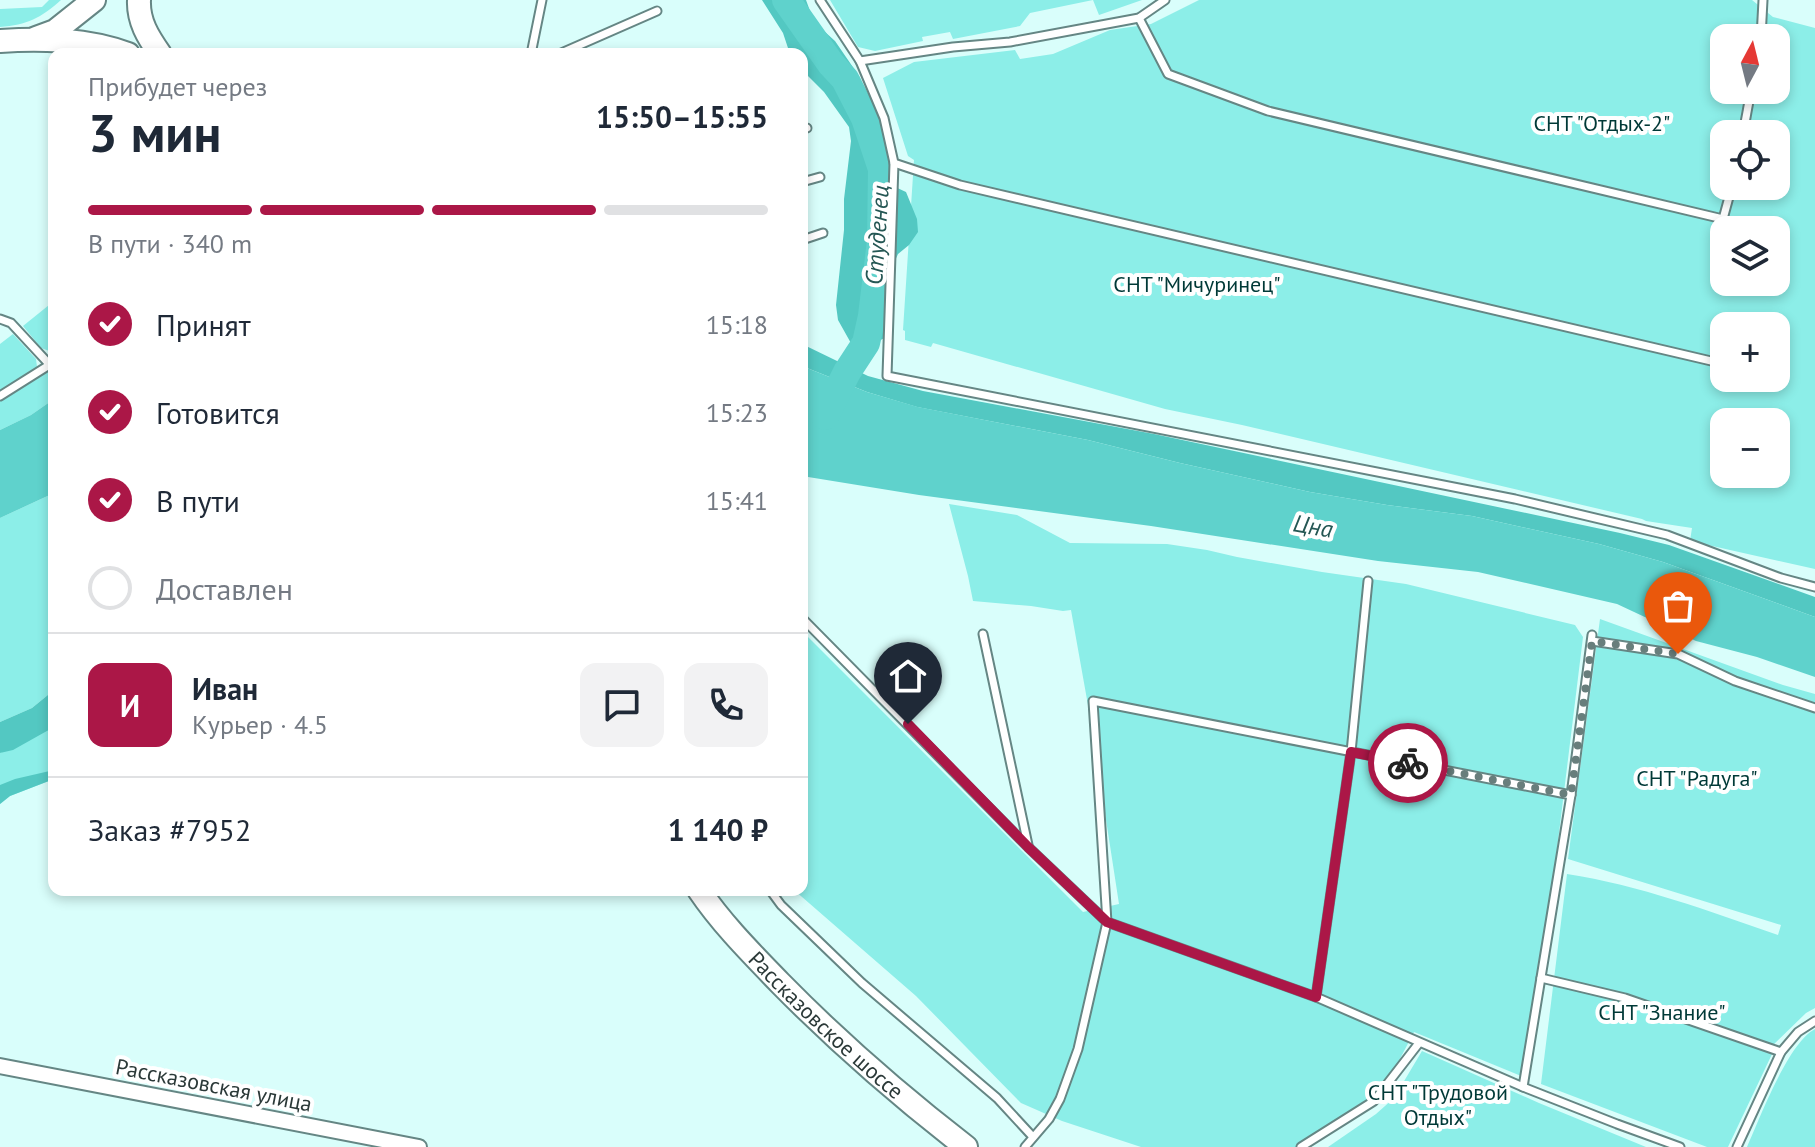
<!DOCTYPE html>
<html lang="ru">
<meta charset="utf-8">
<style>
body{margin:0;font-family:"PT Sans",sans-serif;background:#f2f2f3;color:#1f2937;height:100vh;display:flex;flex-direction:column;font-size:30px;white-space:nowrap}
*{box-sizing:border-box;margin:0}
p{font-size:26px;color:#747a83}
.icon{flex:none;width:44px;height:44px;fill:none;stroke:currentColor;stroke-width:2;stroke-linecap:round;stroke-linejoin:round}
.map{position:relative;flex:1;overflow:hidden}
.drawer{position:absolute;left:48px;top:48px;width:760px;height:848px;display:flex;flex-direction:column;background:#fff;border-radius:16px;box-shadow:0 4px 12px #0003}
.drawer>*{flex:none}
.needle{width:52px;rotate:7deg}
.controls{position:absolute;left:1710px;top:24px;display:grid;gap:16px}
.controls a{display:grid;place-items:center;width:80px;height:80px;border-radius:16px;background:#fff;box-shadow:0 4px 12px #0003;font-size:40px}
.pin{position:absolute;display:grid;place-items:center;width:68px;height:68px;color:#fff;margin:-82px -34px;border-radius:50% 50% 50% 0;rotate:-45deg;box-shadow:0 0 8px #0007}
.pin .icon{rotate:45deg}
.courier{position:absolute;display:grid;place-items:center;width:80px;height:80px;margin:-40px;border:6px solid #ab1747;border-radius:50%;background:#fff;color:#222;box-shadow:0 2px 10px #0007}
.summary em{font-style:normal;font-weight:600}
.summary div{display:flex;flex-direction:column-reverse}
.summary{display:flex;align-items:center;justify-content:space-between;height:136px;padding:0 40px}
h1{font-size:52px;font-weight:600;line-height:60px}
.bar{display:grid;grid-template-columns:repeat(4,1fr);gap:12px 8px;align-content:center;height:96px;padding:0 40px}
.bar i{height:10px;border-radius:6px;background:#e0e1e3}
.bar .selected{background:#ab1747}
.bar p{grid-column:span 4}
.line{display:flex;align-items:center;gap:20px;padding:0 40px;border-top:2px solid #e0e1e3}
.line div{flex:1}
.round{display:grid;place-items:center;flex:none;width:84px;height:84px;border-radius:16px;background:#f2f2f3}
ol{padding:0 40px;list-style:none}
li{display:flex;align-items:center;gap:24px;height:88px}
li p{margin-inline-start:auto}
li .icon{padding:8px;border-radius:50%;background:#ab1747;color:#fff;stroke-width:4}
li:last-child{color:#747a83}
li i{width:44px;height:44px;border:4px solid #e0e1e3;border-radius:50%}
.map>svg:first-child{display:block}
.green{fill:#8ceee8;fill-rule:evenodd}
.forest{fill:#53c8c2}
.water{fill:#5fd2cc}
.lines{fill:none;stroke-linecap:round;stroke-linejoin:round}
.river{stroke:#5fd2cc;stroke-width:28}
.lane-casing{stroke:#658684;stroke-width:11}
.street-casing{stroke:#658684;stroke-width:18}
.primary-casing{stroke:#658684;stroke-width:26}
.lane{stroke:#fff;stroke-width:7}
.street{stroke:#fff;stroke-width:14}
.primary{stroke:#fff;stroke-width:22}
.done{stroke:#687e7c;stroke-width:8;stroke-dasharray:0 14.4}
.route{stroke:#ab1747;stroke-width:10}
.labels{text-anchor:middle;dominant-baseline:central;stroke-width:8;stroke-linejoin:round;paint-order:stroke}
.park-label{font-size:22px;fill:#003937;stroke:#fff}
.street-label{font-size:22px;fill:#2b3938;stroke:#fff}
.water-label{font-size:24px;font-style:italic;fill:#255754;stroke:#fff}
</style>
<div class="map">
<svg width="1815" height="1147" viewBox="0 0 1815 1147">
<rect width="100%" height="100%" fill="#d9fefb"/>
<g class="green">
<path d="M49,0H61C41,18 27,25 0,27V9L42,7Z"/>
<path d="M830,0H1142L1099,15L1093,0L1030,13L1020,26L953,39L950,32L922,37L923,41L875,51L858,47Z"/>
<path d="M1199,0H1752L1773,17L1815,28V569L1690,541L1692,528L1646,521L1642,519L1242,425L1165,409L933,343L931,347L905,340V331L903,330L914,160L908,156L883,78L914,62L1015,50L1020,59L1053,54L1110,30L1151,24ZM1724,38H1776V90H1724ZM1724,134H1776V186H1724ZM1724,230H1776V282H1724ZM1724,326H1776V378H1724ZM1724,422H1776V474H1724Z"/>
<path d="M54,301V352H52L41,348L23,326Z"/>
<path d="M13,334L36,359L37,367L0,391V344Z"/>
<path d="M54,367V399L31,415L0,430V400Z"/>
<path d="M54,493V690L32,708L0,722V518Z"/>
<path d="M949,504L1017,515L1070,543L1167,544L1207,550L1237,557L1322,572L1406,584L1575,625L1583,637L1545,947L1526,1078L1414,1032L1381,1095L1329,1124L1297,1147H1141L1062,1121L1021,1103L916,996L794,890H802V631L1083,912L1119,904L1091,722L1071,610L1063,611L1031,606L973,601L968,576Z"/>
<path d="M1600,619L1783,685L1815,694V1008L1806,1013L1769,1049L1773,1052L1728,1147H1707L1541,1084L1567,874C1639,885 1709,911 1778,935L1781,925L1568,859Z"/>
<path d="M54,726V779L10,796L0,804V753Z"/>
<path d="M1815,1029V1147H1747C1760,1118 1788,1043 1815,1029Z"/>
<path d="M1422,1051L1539,1103L1646,1147H1328L1376,1114L1394,1098Z"/>
</g>
<g class="forest">
<path d="M762,0H806L814,22L835,41L859,76L865,89L881,133V146L893,186L906,192L917,219L918,232L909,245L898,254L886,281L883,302L893,334L866,347L852,345L838,320L836,305L844,230V199L851,141L849,127L824,92L802,70V54H790L783,33Z"/>
<path d="M802,344L868,376L923,391L1154,434L1620,533L1669,545L1815,597V617L1663,562L1599,544L1472,516L1387,505L1310,492L1180,463L1088,440L917,407L867,392L802,366Z"/>
<path d="M54,690V727L13,750L0,753V722L32,708Z"/>
<path d="M54,770V779L10,796L0,804V785L15,779Z"/>
</g>
<g class="water">
<path d="M802,366L867,392L918,407L1088,440L1180,463L1310,492L1387,505L1472,516L1599,544L1663,562L1815,617V677L1757,657L1696,641L1617,604L1478,572L1378,561L1151,526L919,495L802,476Z"/>
<path d="M54,399V493L0,518V430L31,415Z"/>
</g>
<g class="lines">
<path class="river" d="M786,0L831,64L845,79L865,118L882,169L881,241L872,316L866,343L847,372L825,416"/>
<defs>
<g id="lane">
<path d="M820,0L860,61L953,47L1010,42L1139,18L1165,0"/>
<path d="M1139,18L1168,74L1268,111L1723,219L1732,186"/>
<path d="M1761,38L1763,0"/>
<path d="M531,54L542,0"/>
<path d="M559,54L657,11"/>
<path d="M860,61L884,118L894,163L960,185L1724,364"/>
<path d="M802,130L807,128"/>
<path d="M1743,134L1751,90"/>
<path d="M894,163L887,376L1515,499L1667,535L1781,578L1815,587"/>
<path d="M802,182L820,177"/>
<path d="M802,240L823,233"/>
<path d="M0,319L11,323L50,365"/>
<path d="M0,396L54,362"/>
<path d="M802,618L1028,847L1107,922L1078,1049L1060,1099L1049,1119L1025,1147"/>
<path d="M983,634L1028,845"/>
<path d="M1592,641L1678,654L1735,681L1815,708"/>
<path d="M1571,795L1093,701L1107,922L1316,997L1523,1087L1617,1124L1680,1147"/>
<path d="M770,890L781,905L862,983L997,1098L1033,1137"/>
<path d="M1541,978L1625,998L1781,1052"/>
<path d="M1316,997L1351,752L1368,581"/>
<path d="M1523,1087L1571,795L1592,635"/>
<path d="M1301,1147L1374,1101L1419,1043"/>
<path d="M1737,1147L1781,1052L1798,1032L1815,1021"/>
</g>
<path id="street" d="M0,1066L419,1147"/>
<g id="primary">
<path d="M139,0C138,21 148,37 160,54"/>
<path d="M36,38L55,31L94,0"/>
<path d="M0,41C43,38 87,39 128,54"/>
<path id="s1" d="M699,890C722,924 751,953 780,983C838,1042 900,1096 966,1147"/>
</g>
</defs>
<use href="#lane" class="lane-casing"/>
<use href="#street" class="street-casing"/>
<use href="#primary" class="primary-casing"/>
<use href="#lane" class="lane"/>
<use href="#street" class="street"/>
<use href="#primary" class="primary"/>
</g>
<g class="lines">
<path class="done" d="M1408,763L1571,795L1592,641L1678,654"/>
<path class="route" d="M908,724L1028,847L1107,922L1316,997L1351,752L1408,763"/>
</g>
<g class="labels">
<g class="park-label">
<text x="1602" y="123">СНТ "Отдых-2"</text>
<text x="1197" y="284">СНТ "Мичуринец"</text>
<text x="1697" y="778">СНТ "Радуга"</text>
<text x="1662" y="1012">СНТ "Знание"</text>
<text x="1438" y="1092">СНТ "Трудовой<tspan x="1438" dy="25">Отдых"</tspan></text>
</g>
<g class="street-label">
<text stroke="none"><textPath href="#s1" startOffset="186">Рассказовское шоссе</textPath></text>
<text transform="translate(214 1085) rotate(11)">Рассказовская улица</text>
</g>
<g class="water-label">
<text transform="translate(877 235) rotate(-86)">Студенец</text>
<text transform="translate(1313 526) rotate(10)">Цна</text>
</g>
</g>
</svg>
<div class="controls">
<a><svg class="needle" viewBox="-14 -14 28 28"><path d="M0-13l5 13h-10z" fill="#e53935"/><path d="M0 13l5-13h-10z" fill="#747a83"/></svg></a>
<a><svg class="icon" aria-label="locate" viewBox="0 0 24 24"><circle cx="12" cy="12" r="6"/><path d="M12 2v4M12 18v4M2 12h4M18 12h4"/></svg></a>
<a><svg class="icon" aria-label="layers" viewBox="0 0 24 24"><path d="M12 4l9 5-9 5-9-5zM3 14l9 5 9-5"/></svg></a>
<a>+</a>
<a>−</a>
</div>
<div class="pin" style="left:1678px;top:654px;background:#ea580c"><svg class="icon" aria-label="bag" viewBox="0 0 24 24"><path d="M5 8h14l-1 12H6zM9 8a3 3 0 0 1 6 0"/></svg></div>
<div class="pin" style="left:908px;top:724px;background:#1f2937"><svg class="icon" aria-label="home" viewBox="0 0 24 24"><path d="M3 11l9-7 9 7M6 9v11h12V9"/></svg></div>
<div class="courier" style="left:1408px;top:763px"><svg class="icon" aria-label="bike" viewBox="0 0 24 24"><circle cx="6" cy="16" r="4"/><circle cx="18" cy="16" r="4"/><path d="M6 16l4-8h5l3 8M10 8l3 8H6M13 5h3"/></svg></div>
<section class="drawer">
<div class="summary"><div><h1>3 мин</h1><p>Прибудет через</p></div><em>15:50–15:55</em></div>
<div class="bar"><i class="selected"></i><i class="selected"></i><i class="selected"></i><i></i><p>В пути · 340 m</p></div>
<ol>
<li><svg class="icon" aria-label="check" viewBox="0 0 24 24"><path d="M5 12l5 5 9-10"/></svg>Принят<p>15:18</p></li>
<li><svg class="icon" aria-label="check" viewBox="0 0 24 24"><path d="M5 12l5 5 9-10"/></svg>Готовится<p>15:23</p></li>
<li><svg class="icon" aria-label="check" viewBox="0 0 24 24"><path d="M5 12l5 5 9-10"/></svg>В пути<p>15:41</p></li>
<li><i></i>Доставлен</li>
</ol>
<div class="line" style="height:144px"><b class="round" style="background:#ab1747;color:#fff">И</b><div><b>Иван</b><p>Курьер · 4.5</p></div><a class="round"><svg class="icon" aria-label="chat" viewBox="0 0 24 24"><path d="M4 5h16v11H9l-5 4z"/></svg></a><a class="round"><svg class="icon" aria-label="phone" viewBox="0 0 24 24"><path d="M5 4h4l2 5-3 2q2 4 5 5l2-3 5 2v4C11 20 4 13 5 4z"/></svg></a></div>
<div class="line" style="height:104px"><div>Заказ #7952</div><b>1 140 ₽</b></div>
</section>
</div>
